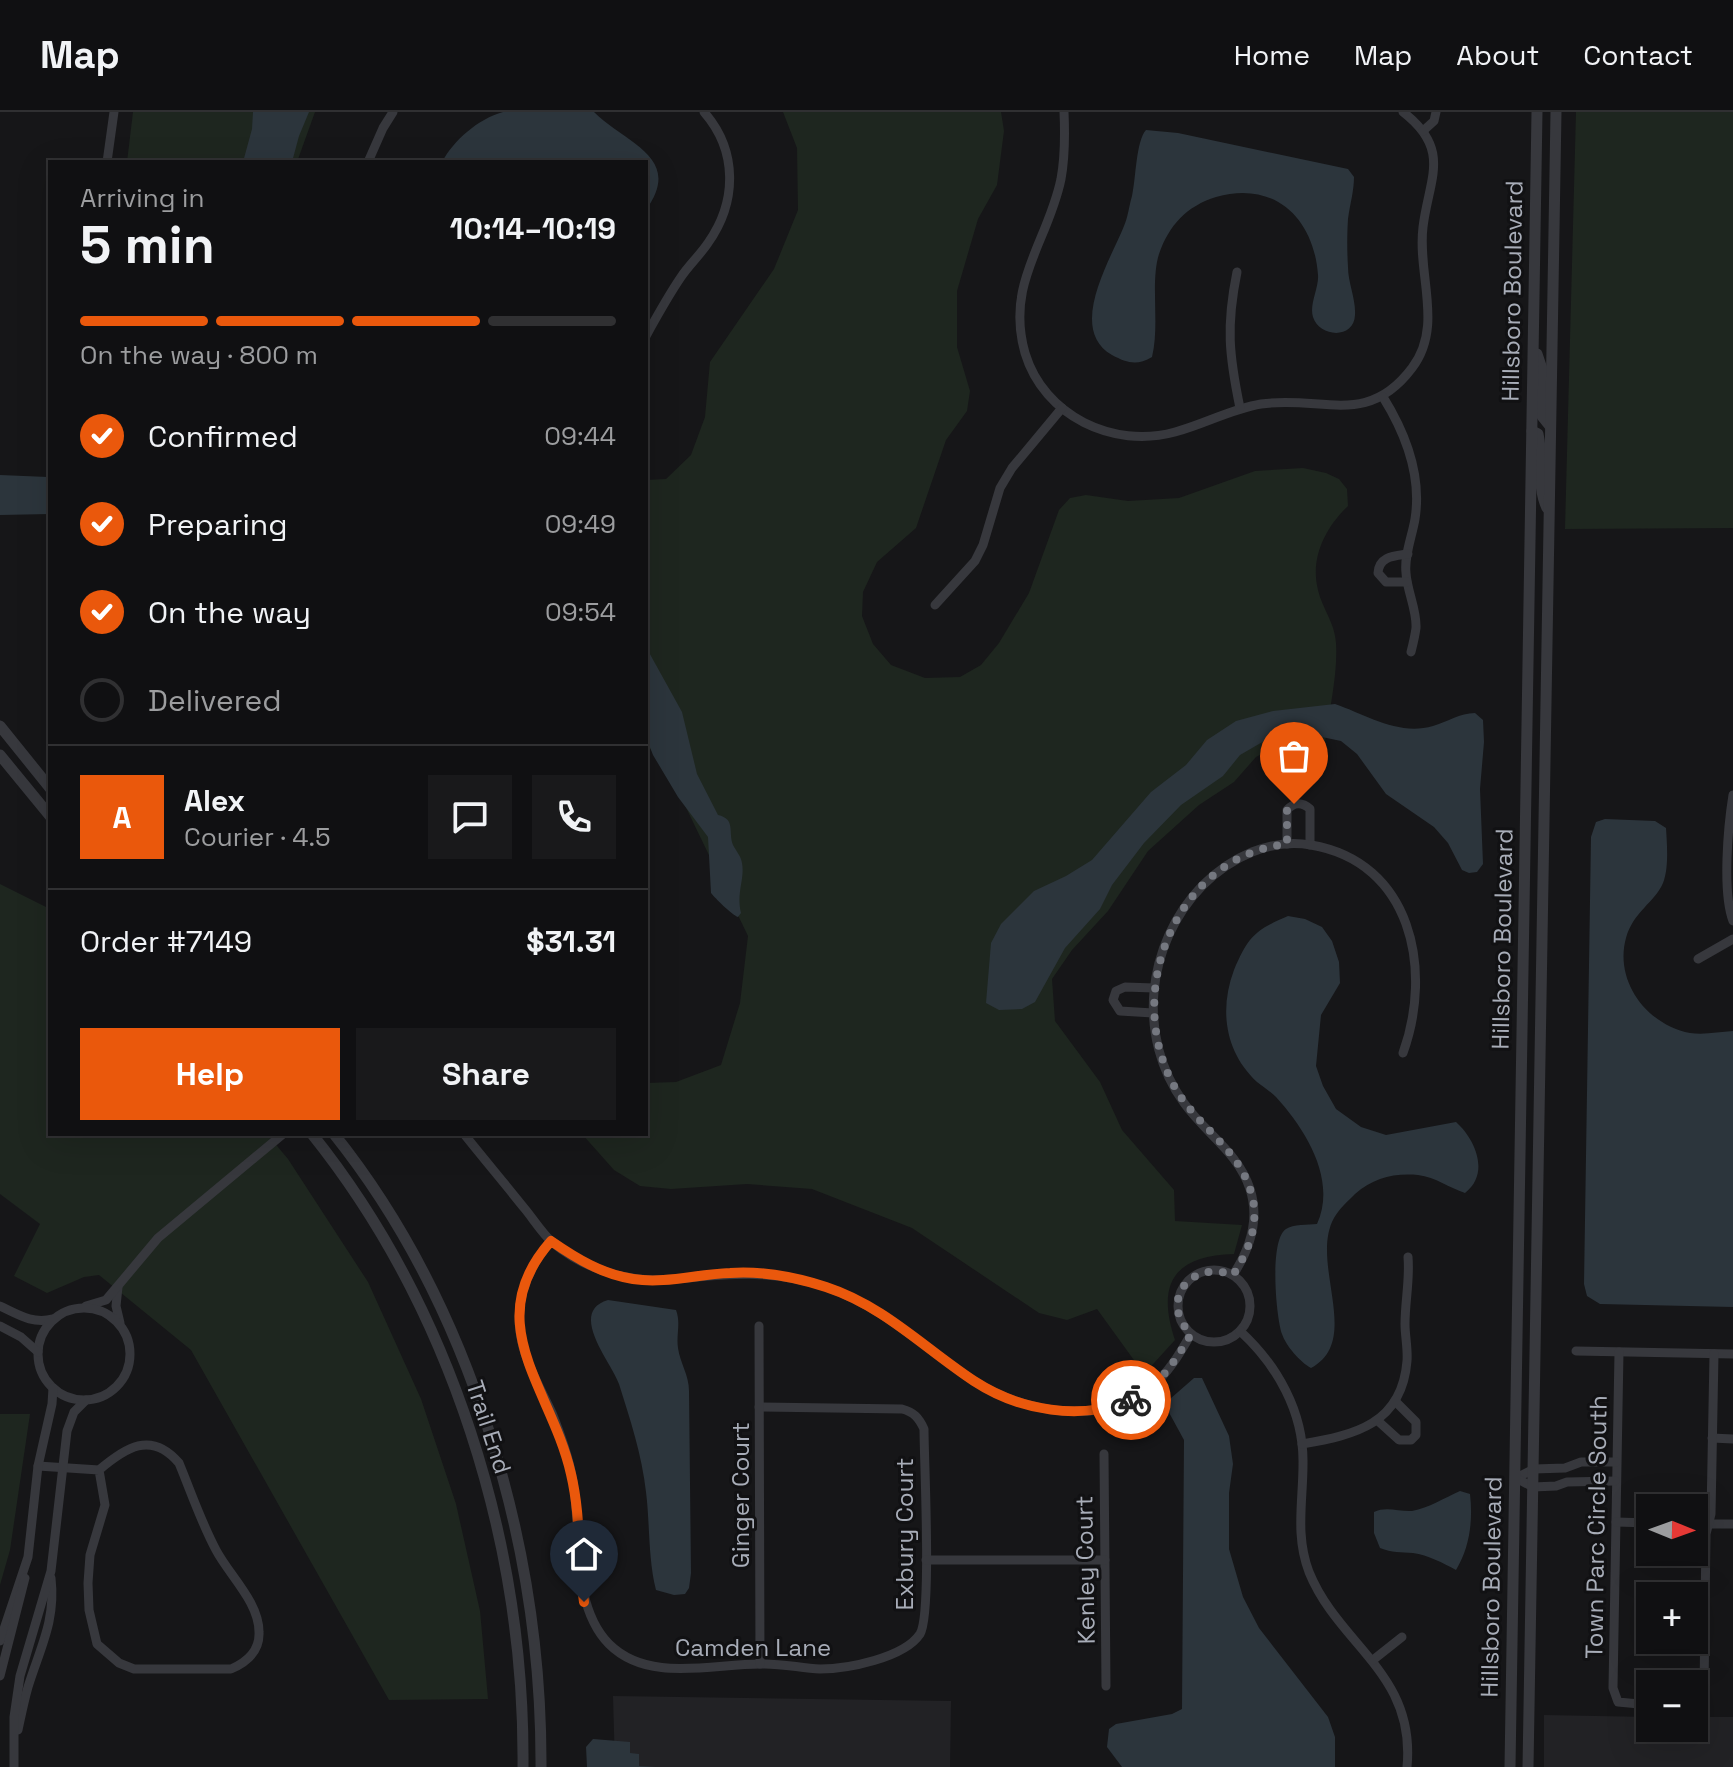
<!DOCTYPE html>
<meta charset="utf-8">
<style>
body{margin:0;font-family:"Space Grotesk",sans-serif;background:#19191b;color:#f1f3f6;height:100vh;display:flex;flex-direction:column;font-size:30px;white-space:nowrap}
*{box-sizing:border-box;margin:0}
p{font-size:26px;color:#9c9d9f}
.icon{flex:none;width:44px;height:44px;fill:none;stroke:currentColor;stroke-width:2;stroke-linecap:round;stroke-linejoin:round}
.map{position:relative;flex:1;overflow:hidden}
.side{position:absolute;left:48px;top:48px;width:600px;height:976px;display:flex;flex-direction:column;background:#101012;border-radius:0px;box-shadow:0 8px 32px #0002,0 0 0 2px #303032}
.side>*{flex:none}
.needle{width:52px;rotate:91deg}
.buttons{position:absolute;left:1636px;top:1382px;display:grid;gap:16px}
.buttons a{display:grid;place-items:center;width:72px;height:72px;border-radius:0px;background:#101012;box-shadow:0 8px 32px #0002,0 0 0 2px #303032;font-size:40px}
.pin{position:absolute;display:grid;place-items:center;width:68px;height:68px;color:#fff;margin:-82px -34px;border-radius:50% 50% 50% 0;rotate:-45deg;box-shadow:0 0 8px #0007}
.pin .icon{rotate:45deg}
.courier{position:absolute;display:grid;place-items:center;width:80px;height:80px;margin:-40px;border:6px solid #ea580c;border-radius:50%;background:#fff;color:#222;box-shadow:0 2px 10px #0007}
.summary em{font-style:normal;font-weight:600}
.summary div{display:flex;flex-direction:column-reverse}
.summary{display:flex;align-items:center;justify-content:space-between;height:136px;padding:0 32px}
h1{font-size:52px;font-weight:600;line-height:60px}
.bar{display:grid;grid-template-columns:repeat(4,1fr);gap:12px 8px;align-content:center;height:96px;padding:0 32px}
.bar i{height:10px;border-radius:6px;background:#303032}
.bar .selected{background:#ea580c}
.bar p{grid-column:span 4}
.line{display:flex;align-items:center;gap:20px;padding:0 32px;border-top:2px solid #303032}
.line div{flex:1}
.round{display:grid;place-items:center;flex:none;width:84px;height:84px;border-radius:0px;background:#19191b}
ol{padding:0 32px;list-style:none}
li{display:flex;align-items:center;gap:24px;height:88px}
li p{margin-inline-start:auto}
li .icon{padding:8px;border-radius:50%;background:#ea580c;color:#fff;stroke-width:4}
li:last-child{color:#9c9d9f}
li i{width:44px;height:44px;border:4px solid #303032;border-radius:50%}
.cta{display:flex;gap:16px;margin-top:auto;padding:16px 32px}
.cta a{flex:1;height:92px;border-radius:0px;background:#ea580c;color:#fff;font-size:32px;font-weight:600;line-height:92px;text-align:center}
.cta a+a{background:#19191b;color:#f1f3f6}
header{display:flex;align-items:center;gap:48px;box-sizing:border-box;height:112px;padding:0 40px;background:#101012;border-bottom:2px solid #303032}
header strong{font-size:38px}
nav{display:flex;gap:44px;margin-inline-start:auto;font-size:28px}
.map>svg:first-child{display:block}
.built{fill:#222225}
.green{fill:#1e261f}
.water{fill:#2c353c}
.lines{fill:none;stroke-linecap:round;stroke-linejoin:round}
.minor{stroke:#37383d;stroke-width:9}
.tertiary{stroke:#37383d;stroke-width:11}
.done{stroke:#757880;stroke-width:8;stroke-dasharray:0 14.4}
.route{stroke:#ea580c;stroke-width:10}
.labels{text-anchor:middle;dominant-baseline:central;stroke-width:6;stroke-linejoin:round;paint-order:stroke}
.street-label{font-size:24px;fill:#a8adb8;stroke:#111113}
</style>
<header>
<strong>Map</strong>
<nav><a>Home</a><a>Map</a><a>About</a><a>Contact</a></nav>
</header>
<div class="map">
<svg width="1733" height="1655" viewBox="0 0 1733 1655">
<rect width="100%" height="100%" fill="#161618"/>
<g class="built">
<path d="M613,1584L951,1589L950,1655H615Z"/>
<path d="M1544,1603L1650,1605V1616H1694V1605H1733V1655H1544Z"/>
</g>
<g class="green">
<path d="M133,0H315L297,50H127Z"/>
<path d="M783,0H1001L1004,19L997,73L978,107L957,179V235L970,279L967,299L946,328L916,416L877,450L863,480L862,504L873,532L891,553L925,566L960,565L981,553L999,531L1029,481L1059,398L1070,386L1086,383L1128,389L1179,386L1255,359L1303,356L1326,361L1339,367L1347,377L1348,394C1325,416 1310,446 1318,478C1322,496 1335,511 1336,531C1338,563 1329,598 1325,630L1286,629L1256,645L1234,670L1199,693L1148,739L1108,799L1072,838L1052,867L1055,909L1100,970L1122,1018L1174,1078L1175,1109L1242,1113L1234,1142C1174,1144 1156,1171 1175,1228L1144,1262L1097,1197L1067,1208L1039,1201L912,1116L812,1077L747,1072L671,1077L640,1074L614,1058L582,1022H646V971L676,970L721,953L740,891L748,824L679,681L646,630V368L666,367L691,343L705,305L710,250L774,157L798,98L797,36Z"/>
<path d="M1576,0H1733V416L1565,417Z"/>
<path d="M0,772L50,797V1022H267L288,1047L368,1170L421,1287L456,1392L480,1499L488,1587L389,1588L191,1238L99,1163L84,1165L47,1181L14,1164L40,1112L0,1082Z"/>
<path d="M0,1302H30L10,1438L0,1473Z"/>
</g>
<g class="water">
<path d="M253,0H309L299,24L292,50H243L252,17Z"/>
<path d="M503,0H594C626,32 684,45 646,98V50H442C454,28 478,7 503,0Z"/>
<path d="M1146,18L1178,21L1348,57L1354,65C1354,79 1350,92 1348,107C1347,122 1347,139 1348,155C1348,171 1356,187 1355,203C1354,228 1319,225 1313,205C1309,192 1319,176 1318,163C1314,106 1274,68 1216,85C1187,94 1169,113 1159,142C1150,171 1160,212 1152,245C1137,254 1127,251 1112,243C1067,217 1110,149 1124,114C1128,105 1129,94 1132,84C1136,66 1136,29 1146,18Z"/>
<path d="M0,363L48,365L50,402L0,403Z"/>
<path d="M646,535L682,600L697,662L718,703C736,707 728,720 733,733C736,739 741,744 742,751C745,767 736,781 741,801L738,805C732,803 715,786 711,781L708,725L678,685L653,643L646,625Z"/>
<path d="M1335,592C1367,603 1398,624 1433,614C1447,610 1460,601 1475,601L1483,608L1484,630L1480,677L1483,752L1477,760L1469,761L1462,758L1448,731L1434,715L1386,682L1357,642L1341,629L1298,620L1271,625L1240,643L1223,664L1181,693L1144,731L1112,773L1100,797L1065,836L1035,890L1022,897L999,898L986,891L991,831L1001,812L1034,779L1066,764L1092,748L1151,680L1186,653L1207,628L1236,609L1273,599Z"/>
<path d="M1605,707L1655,709L1666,716C1667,732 1669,756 1663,771C1655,790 1633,800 1626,826C1614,869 1647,913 1690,921C1704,923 1719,920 1733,919V1195L1600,1192L1587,1184L1584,1172L1591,725L1596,710Z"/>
<path d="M1288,804L1305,807L1322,815L1332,829L1339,850L1340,871L1321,903L1316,954L1323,974L1336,997L1361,1015L1386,1023L1456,1010C1476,1028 1490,1062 1465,1081C1449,1076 1436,1065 1418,1063C1393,1061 1374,1066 1355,1082C1348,1089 1339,1097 1334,1106C1309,1151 1363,1228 1311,1256C1300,1250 1286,1234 1282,1222C1276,1205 1269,1128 1286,1117C1293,1112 1308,1113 1317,1112C1337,1068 1306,1018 1276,985C1270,979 1263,975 1257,970C1225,940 1219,898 1234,858C1248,825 1255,818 1288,804Z"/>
<path d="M608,1188L676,1198C681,1211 676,1223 678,1236C680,1251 689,1263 689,1279L691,1461L689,1476L685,1482L674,1483L656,1478C648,1447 650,1412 646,1380C642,1343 630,1307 619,1272C612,1251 567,1200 608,1188Z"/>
<path d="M1194,1266H1202L1229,1324L1233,1352L1229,1381V1437L1243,1485L1259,1516L1328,1605L1335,1625V1655H1122L1107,1635L1109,1617L1116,1612L1172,1602L1182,1597L1184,1328L1166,1295L1170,1287Z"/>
<path d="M1460,1379L1470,1382C1473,1408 1470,1435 1456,1458C1443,1451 1428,1443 1413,1441C1401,1440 1392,1441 1380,1436L1374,1421V1400C1386,1394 1400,1400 1412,1399C1429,1396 1444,1386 1460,1379Z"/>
<path d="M593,1627L630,1630V1641L639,1642V1654L656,1655H587L586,1635Z"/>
</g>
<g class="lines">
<g class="minor">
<path d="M1064,0C1065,22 1065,45 1061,67C1048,130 1005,171 1025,241C1044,304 1113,337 1175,320C1205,312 1231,297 1261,292C1322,283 1367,316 1412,256C1444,214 1417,163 1423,115C1429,66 1452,38 1403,0"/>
<path d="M1423,19L1434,9L1436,0"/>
<path d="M107,50L114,0"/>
<path d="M368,50L383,16L393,0"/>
<path d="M1237,160C1226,214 1229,243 1240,296"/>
<path d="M646,224C657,204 668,184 681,165C689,153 700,143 708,131C737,90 738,39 704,0"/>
<path d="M1383,285C1406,322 1422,363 1415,407C1412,425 1404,443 1406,461C1407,479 1417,498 1416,516C1415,524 1413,532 1411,540"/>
<path d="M1407,470H1386L1378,461C1379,444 1394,444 1408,442"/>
<path d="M935,493L975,449L983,433L1000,376L1012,356L1062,296"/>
<path d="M1733,683C1728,714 1722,780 1733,809"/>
<path d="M1287,732V698C1294,690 1302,690 1310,697V733"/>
<path d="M1698,847L1733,827"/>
<path d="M1153,901L1120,899L1113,888L1116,879L1125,875L1154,876"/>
<path d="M464,1022C484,1047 505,1072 525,1097C534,1108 542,1121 552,1130C586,1159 633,1172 677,1167C730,1162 774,1157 826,1175C884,1195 924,1236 974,1269C1024,1301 1102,1315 1151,1275C1168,1262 1180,1241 1191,1222"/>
<path d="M551,1129C532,1151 520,1175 519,1205C519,1242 537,1268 552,1301C560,1321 568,1343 572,1364C583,1418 569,1491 609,1532C648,1571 711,1552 760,1552C780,1551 800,1556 820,1557C847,1557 904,1546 920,1522C932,1503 924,1349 924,1317C919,1306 914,1300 902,1297L759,1295"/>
<circle cx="1214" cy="1194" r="36"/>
<path d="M1233,1163C1250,1137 1260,1108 1250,1077C1238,1040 1206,1022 1184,991C1136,925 1146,832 1202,774C1231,745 1270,726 1311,733C1412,750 1433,858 1403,941"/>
<path d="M118,1175L116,1194L120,1211"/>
<path d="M0,1194C19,1203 32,1212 53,1207"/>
<path d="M86,1194L106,1188L158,1126L283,1022"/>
<circle cx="84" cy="1242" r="46"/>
<path d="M0,1214L21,1225L38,1240"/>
<path d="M759,1214L760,1552"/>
<path d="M1240,1219C1277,1253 1304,1300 1303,1352C1303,1390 1295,1423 1309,1460C1339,1534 1416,1561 1407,1655"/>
<path d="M1576,1239L1733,1242"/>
<path d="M1619,1240L1613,1576L1618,1590L1650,1593"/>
<path d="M1378,1309L1399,1328H1411L1416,1323V1310L1395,1289"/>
<path d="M1712,1326L1733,1327"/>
<path d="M1302,1332C1355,1323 1402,1312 1407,1249C1408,1237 1405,1224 1405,1212C1405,1189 1410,1168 1408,1145"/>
<path d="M1104,1342L1106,1574"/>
<path d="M38,1354L99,1358L105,1393L90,1443L88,1471L89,1498L97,1532L119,1551L134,1557H231C247,1550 260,1539 259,1520C259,1490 229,1463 216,1438C201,1410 191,1380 179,1351C151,1318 125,1336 99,1358"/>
<path d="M1516,1366L1534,1357L1565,1356L1581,1350H1616"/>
<path d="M1516,1366L1533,1375L1556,1374L1567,1370L1615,1369"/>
<path d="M1616,1410L1650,1411"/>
<path d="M1694,1412H1733"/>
<path d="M926,1448H1105"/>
<path d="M0,1529L28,1445L38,1354L52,1292L53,1276"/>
<path d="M1373,1548L1402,1525"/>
<path d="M0,1564L25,1466"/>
<path d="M1694,1593L1702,1586L1704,1578L1706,1422L1711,1402L1714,1242"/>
<path d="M18,1618C21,1604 24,1589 28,1575C40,1536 56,1509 51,1466"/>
<path d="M14,1655V1605L20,1564L51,1459L67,1319L74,1300L86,1288"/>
</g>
<g class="tertiary">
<path d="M1537,242L1542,257V304L1550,314"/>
<path d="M1532,319L1538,322C1544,347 1536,373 1547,396"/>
<path d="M0,614L50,676"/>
<path d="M0,643L50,704"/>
<path d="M312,1022C452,1197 525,1432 523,1655"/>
<path d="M334,1022C472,1195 542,1436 541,1655"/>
<path d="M1510,1655L1537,0"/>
<path d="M1528,1655L1556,0"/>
</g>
</g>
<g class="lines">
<path class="done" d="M1131,1288C1159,1275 1176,1248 1191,1222C1158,1189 1191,1147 1233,1163C1250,1137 1261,1108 1250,1077C1236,1033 1192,1011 1172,970C1124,877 1177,744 1287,732V698L1294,692"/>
<path class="route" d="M584,1490C578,1447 581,1404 571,1362C552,1277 478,1211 551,1129C577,1147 602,1162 633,1167C666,1172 697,1162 730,1161C762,1159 796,1165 826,1175C884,1194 924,1236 974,1269C1020,1299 1081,1309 1131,1288"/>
</g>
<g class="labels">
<g class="street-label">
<text transform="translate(1512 179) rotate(-89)">Hillsboro Boulevard</text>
<text transform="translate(1502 827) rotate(-89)">Hillsboro Boulevard</text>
<text transform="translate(489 1315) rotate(72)">Trail End</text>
<text transform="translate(740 1383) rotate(-90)">Ginger Court</text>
<text transform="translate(1596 1415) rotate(-89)">Town Parc Circle South</text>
<text transform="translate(904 1422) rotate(-90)">Exbury Court</text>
<text transform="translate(1085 1458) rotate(-91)">Kenley Court</text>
<text transform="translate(1491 1475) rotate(-89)">Hillsboro Boulevard</text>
<text x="753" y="1535">Camden Lane</text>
</g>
</g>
</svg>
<div class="buttons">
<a><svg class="needle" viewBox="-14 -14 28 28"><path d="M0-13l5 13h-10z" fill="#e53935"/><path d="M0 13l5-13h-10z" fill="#9c9d9f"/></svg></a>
<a>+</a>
<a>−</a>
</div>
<div class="pin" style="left:1294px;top:692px;background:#ea580c"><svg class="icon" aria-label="bag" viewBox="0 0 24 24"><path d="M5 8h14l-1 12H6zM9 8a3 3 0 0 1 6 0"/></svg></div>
<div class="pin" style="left:584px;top:1490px;background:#1f2937"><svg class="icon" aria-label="home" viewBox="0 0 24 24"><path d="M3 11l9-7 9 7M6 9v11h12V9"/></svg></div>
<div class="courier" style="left:1131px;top:1288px"><svg class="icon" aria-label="bike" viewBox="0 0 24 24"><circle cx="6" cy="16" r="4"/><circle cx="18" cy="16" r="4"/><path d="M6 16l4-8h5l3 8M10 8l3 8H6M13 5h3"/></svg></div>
<section class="side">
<div class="summary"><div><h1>5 min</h1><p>Arriving in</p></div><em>10:14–10:19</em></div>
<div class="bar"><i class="selected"></i><i class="selected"></i><i class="selected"></i><i></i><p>On the way · 800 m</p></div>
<ol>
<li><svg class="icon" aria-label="check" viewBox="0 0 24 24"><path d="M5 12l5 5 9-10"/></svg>Confirmed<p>09:44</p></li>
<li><svg class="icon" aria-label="check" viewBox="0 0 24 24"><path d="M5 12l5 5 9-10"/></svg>Preparing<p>09:49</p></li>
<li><svg class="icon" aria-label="check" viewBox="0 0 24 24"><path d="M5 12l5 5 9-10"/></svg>On the way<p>09:54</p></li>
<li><i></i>Delivered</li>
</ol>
<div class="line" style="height:144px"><b class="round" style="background:#ea580c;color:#fff">A</b><div><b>Alex</b><p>Courier · 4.5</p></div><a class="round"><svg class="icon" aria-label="chat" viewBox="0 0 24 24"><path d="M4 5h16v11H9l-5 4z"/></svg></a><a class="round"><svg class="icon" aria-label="phone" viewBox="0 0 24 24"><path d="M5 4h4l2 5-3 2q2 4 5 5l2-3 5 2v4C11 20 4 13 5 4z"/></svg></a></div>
<div class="line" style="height:104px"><div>Order #7149</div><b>$31.31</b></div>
<div class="cta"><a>Help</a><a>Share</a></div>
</section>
</div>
